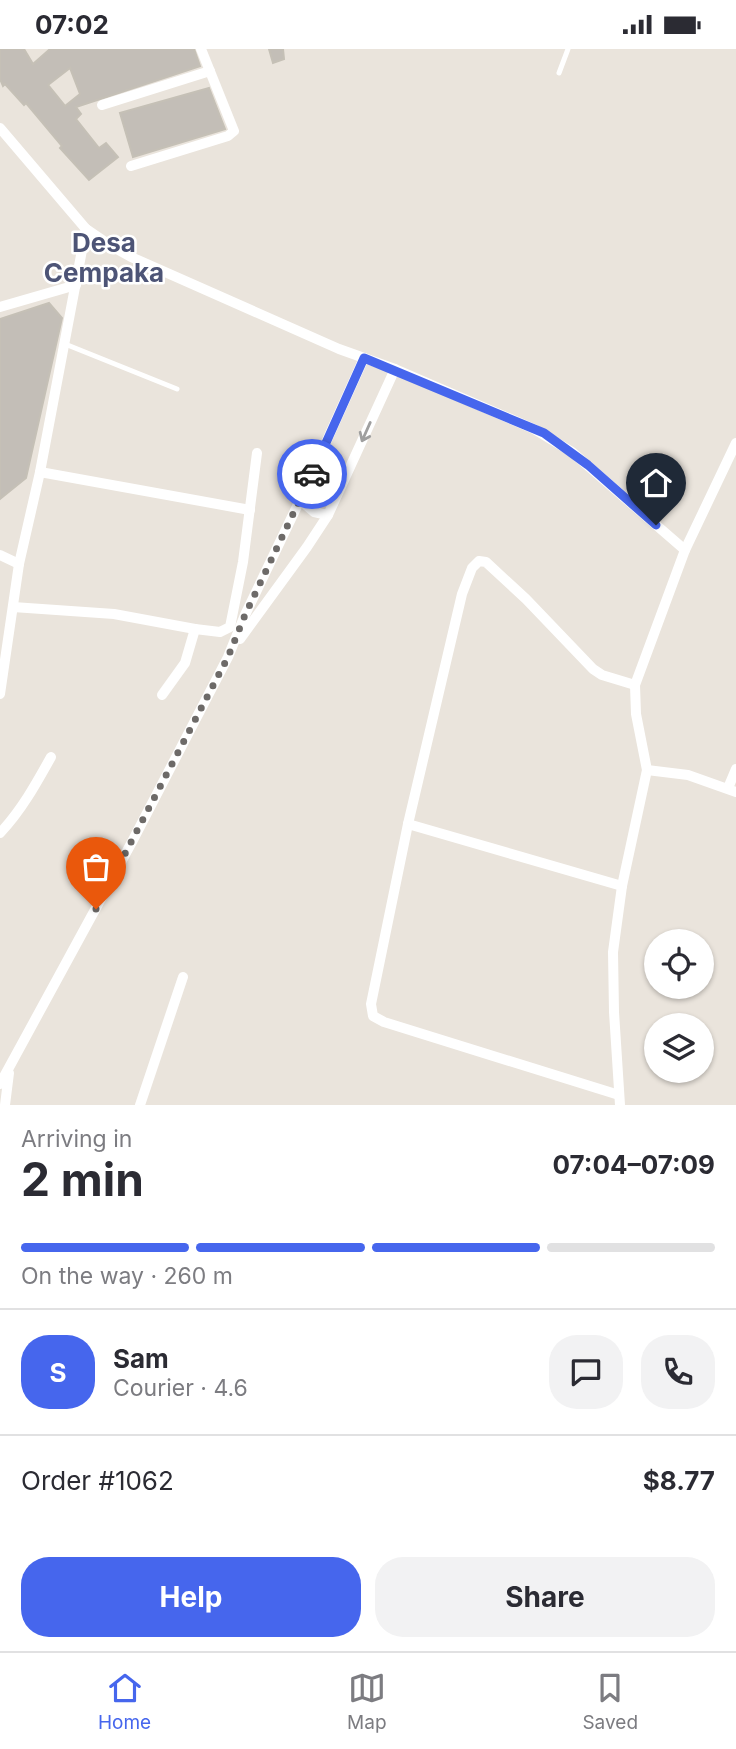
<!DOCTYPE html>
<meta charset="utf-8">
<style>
body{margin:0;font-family:Inter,sans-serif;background:#f2f2f3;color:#2b2b33;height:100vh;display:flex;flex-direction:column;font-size:26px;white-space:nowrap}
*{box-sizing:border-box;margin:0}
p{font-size:23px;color:#7c7c81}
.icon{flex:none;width:38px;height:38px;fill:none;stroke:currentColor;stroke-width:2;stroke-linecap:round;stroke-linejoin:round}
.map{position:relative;height:1056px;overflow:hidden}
.panel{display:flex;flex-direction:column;background:#fff;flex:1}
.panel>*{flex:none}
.tools{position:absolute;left:644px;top:880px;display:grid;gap:14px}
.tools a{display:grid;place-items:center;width:70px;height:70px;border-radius:50%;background:#fff;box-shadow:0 2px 5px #0004;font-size:35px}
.pin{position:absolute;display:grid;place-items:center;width:60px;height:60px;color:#fff;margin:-72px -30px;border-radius:50% 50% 50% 0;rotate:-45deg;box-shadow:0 0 7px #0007}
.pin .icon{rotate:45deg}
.courier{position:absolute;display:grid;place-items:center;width:70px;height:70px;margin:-35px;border:5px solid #4666ed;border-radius:50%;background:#fff;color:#222;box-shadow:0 2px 9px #0007}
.summary em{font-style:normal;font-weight:700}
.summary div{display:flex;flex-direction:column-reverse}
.summary{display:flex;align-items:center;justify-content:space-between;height:119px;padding:0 21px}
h1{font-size:46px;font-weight:700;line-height:52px}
.bar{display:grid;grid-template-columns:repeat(4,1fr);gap:10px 7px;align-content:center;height:84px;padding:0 21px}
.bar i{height:9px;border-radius:5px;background:#e1e1e2}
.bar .selected{background:#4666ed}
.bar p{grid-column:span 4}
.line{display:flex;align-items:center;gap:18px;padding:0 21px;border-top:2px solid #e1e1e2}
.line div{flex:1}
.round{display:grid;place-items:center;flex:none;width:74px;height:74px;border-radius:28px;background:#f2f2f3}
.cta{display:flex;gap:14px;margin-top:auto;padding:14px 21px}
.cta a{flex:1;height:80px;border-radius:28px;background:#4666ed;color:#fff;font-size:28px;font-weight:700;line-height:80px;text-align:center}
.cta a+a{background:#f2f2f3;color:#2b2b33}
.status{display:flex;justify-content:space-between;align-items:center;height:49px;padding:0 35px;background:#fff;direction:ltr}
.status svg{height:19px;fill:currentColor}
.menu{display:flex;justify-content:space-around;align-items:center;height:98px;border-top:2px solid #e1e1e2;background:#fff;font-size:19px;color:#7c7c81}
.menu a{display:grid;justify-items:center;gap:4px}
.menu .selected{color:#4666ed}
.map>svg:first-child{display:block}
.building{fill:#c3beb7;stroke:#c5c0b6;stroke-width:2;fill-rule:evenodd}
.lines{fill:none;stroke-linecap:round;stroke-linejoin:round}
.lane{stroke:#fff;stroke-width:5}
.street{stroke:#fff;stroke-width:10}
.oneway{stroke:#9f9f9f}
.done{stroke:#6d6a68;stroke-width:7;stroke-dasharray:0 12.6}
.route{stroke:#4666ed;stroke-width:9}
.labels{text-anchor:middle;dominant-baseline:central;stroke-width:5;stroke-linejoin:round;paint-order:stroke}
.neighbourhood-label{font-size:26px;font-weight:bold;fill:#4d5476;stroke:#fff}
</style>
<div class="status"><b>07:02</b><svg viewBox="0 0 49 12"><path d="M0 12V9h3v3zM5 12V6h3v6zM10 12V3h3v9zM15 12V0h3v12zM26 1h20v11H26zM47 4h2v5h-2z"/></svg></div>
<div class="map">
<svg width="736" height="1056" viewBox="0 0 736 1056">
<rect width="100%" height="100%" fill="#eae4dc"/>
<g class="building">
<path d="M0,0H24L33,15L50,0H194L200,17L76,58L81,65L76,70L99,99L106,94L118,108L89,131L60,99L62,97L26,54L24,56L5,35L3,37L0,30ZM70,19L80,45L65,57L48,36Z"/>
<path d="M269,0H283L284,10L273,14Z"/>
<path d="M209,39L225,80L133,108L120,64Z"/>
<path d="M49,254L62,269L26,429L0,450V270Z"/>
</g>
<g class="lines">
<g class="lane">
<path d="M559,24L568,0"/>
<path d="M65,295L177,340"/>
</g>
<g class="street">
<path d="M102,56L210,22"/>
<path d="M0,79L86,180"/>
<path d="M131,117L228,87L234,82L201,0"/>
<path d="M0,258L76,236"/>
<path d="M40,423L250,461"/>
<path d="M300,451L314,463L328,466"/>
<path d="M685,501L736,394"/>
<path d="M0,506L19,515"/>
<path d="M13,558L114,565L195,580L185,614L162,646"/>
<path d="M195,580L220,583L230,578L243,513L257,404"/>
<path d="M240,590L307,498L328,466L395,320"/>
<path d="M0,645L19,515L40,423L86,180L108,195L131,208L339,300L395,320L534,380L572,403L685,501L635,636L636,665L647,721L688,726L736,743"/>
<path d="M728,739L736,720"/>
<path d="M408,775L622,837"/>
<path d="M0,784C21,762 36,735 51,708"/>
<path d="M0,1035L133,791L228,608L245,566L300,451L364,309"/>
<path d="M619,1046L384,973L373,967L371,955L408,775L462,545L472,519L479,512L486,513L526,550L593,620L602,626L635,636"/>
<path d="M5,1056L9,1024"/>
<path d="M140,1056L183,928"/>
<path d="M620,1056L614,963L613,903L622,837L647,721"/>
</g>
</g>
<defs><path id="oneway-shaft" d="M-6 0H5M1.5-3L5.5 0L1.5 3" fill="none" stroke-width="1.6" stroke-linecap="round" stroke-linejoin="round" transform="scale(1.75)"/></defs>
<use class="oneway" href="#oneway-shaft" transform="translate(366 383) rotate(114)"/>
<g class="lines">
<path class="done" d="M96,860L228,608L245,566L312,425"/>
<path class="route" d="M312,425L364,309L544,384L588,416L656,476"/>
</g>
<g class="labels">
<g class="neighbourhood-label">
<text x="104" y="193">Desa<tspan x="104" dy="30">Cempaka</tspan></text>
</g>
</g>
</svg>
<div class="tools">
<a><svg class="icon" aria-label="locate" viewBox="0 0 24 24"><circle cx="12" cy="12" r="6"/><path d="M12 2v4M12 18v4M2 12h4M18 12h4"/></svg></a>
<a><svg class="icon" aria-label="layers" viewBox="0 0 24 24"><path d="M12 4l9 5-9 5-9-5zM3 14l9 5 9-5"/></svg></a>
</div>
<div class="pin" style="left:96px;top:860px;background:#ea580c"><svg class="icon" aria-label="bag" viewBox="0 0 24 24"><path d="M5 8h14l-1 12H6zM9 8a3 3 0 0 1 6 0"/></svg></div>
<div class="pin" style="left:656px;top:476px;background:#1f2937"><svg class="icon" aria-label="home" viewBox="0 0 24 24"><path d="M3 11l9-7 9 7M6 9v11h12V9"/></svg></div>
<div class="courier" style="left:312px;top:425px"><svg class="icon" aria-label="car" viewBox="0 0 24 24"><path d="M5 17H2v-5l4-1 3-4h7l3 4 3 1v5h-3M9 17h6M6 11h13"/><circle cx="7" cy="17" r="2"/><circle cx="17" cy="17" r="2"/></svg></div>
</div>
<section class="panel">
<div class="summary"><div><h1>2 min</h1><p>Arriving in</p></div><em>07:04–07:09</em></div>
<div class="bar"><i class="selected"></i><i class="selected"></i><i class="selected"></i><i></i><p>On the way · 260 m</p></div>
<div class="line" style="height:126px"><b class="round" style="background:#4666ed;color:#fff">S</b><div><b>Sam</b><p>Courier · 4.6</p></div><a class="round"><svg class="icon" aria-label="chat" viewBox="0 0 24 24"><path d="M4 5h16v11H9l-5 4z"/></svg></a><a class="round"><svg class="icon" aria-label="phone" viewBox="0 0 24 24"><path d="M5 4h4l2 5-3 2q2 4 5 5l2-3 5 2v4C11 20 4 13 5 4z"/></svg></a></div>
<div class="line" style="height:91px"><div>Order #1062</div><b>$8.77</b></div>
<div class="cta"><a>Help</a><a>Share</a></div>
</section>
<nav class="menu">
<a class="selected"><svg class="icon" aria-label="home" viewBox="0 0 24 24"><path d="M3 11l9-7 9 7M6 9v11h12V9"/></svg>Home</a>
<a><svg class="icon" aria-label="map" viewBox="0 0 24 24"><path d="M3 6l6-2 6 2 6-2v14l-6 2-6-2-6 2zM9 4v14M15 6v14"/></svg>Map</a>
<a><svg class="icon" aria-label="saved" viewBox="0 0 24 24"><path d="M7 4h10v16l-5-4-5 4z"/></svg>Saved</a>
</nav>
